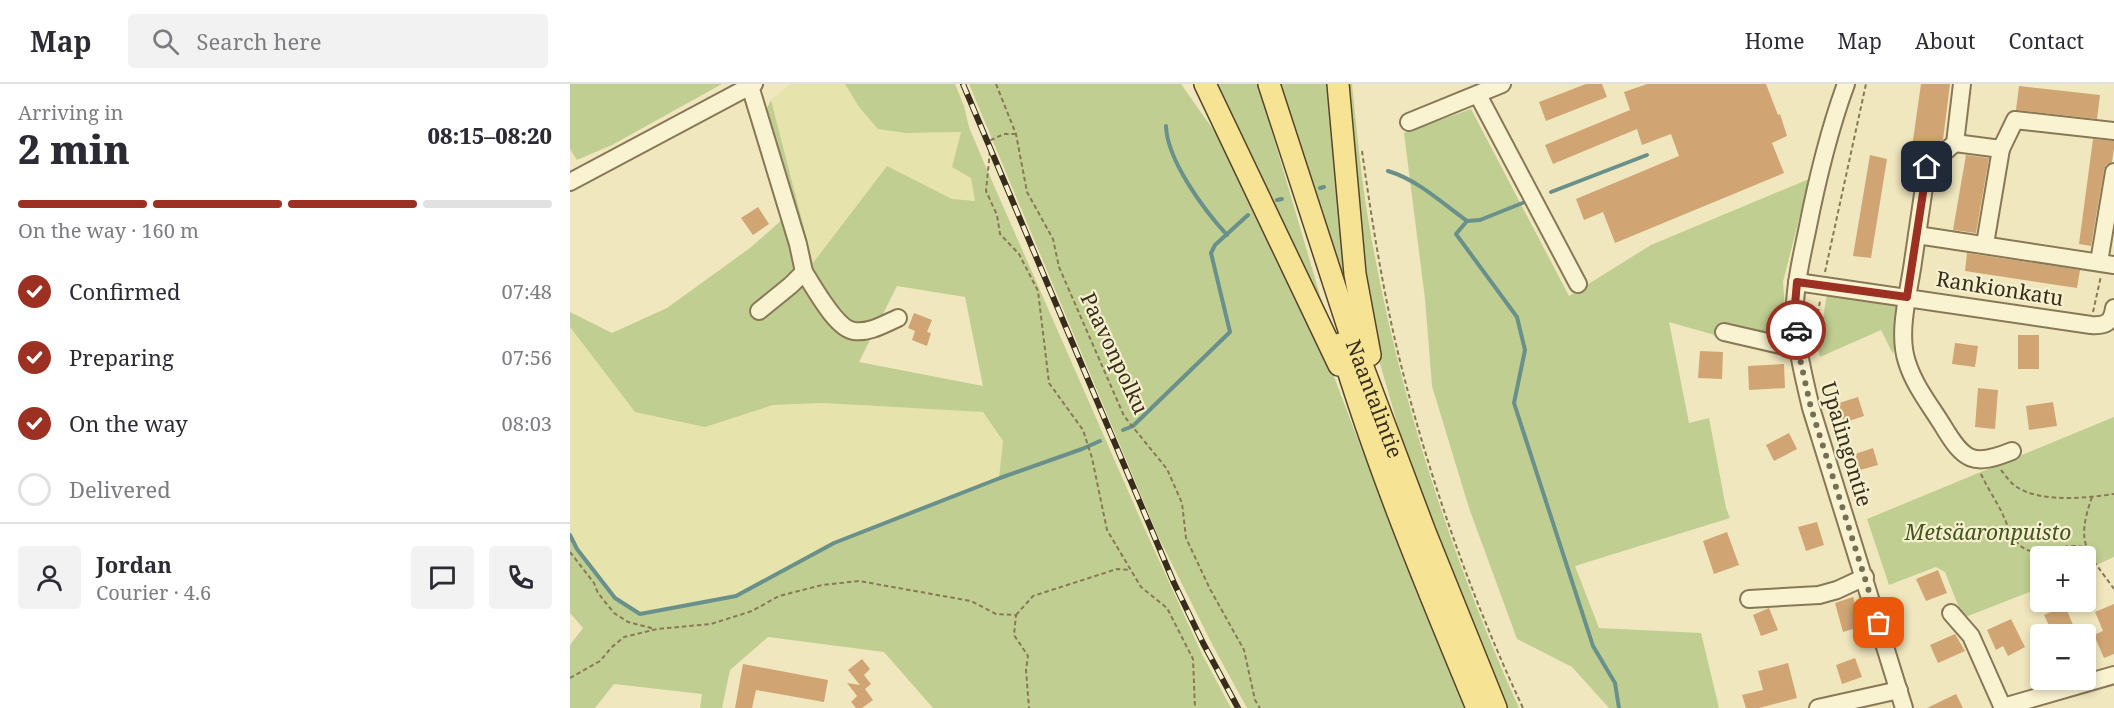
<!DOCTYPE html>
<meta charset="utf-8">
<style>
body{margin:0;font-family:"Noto Serif",serif;background:#f2f2f3;color:#2b2b33;height:100vh;display:flex;flex-direction:column;font-size:22px;white-space:nowrap}
*{box-sizing:border-box;margin:0}
p{font-size:20px;color:#7c7c81}
.icon{flex:none;width:33px;height:33px;fill:none;stroke:currentColor;stroke-width:2;stroke-linecap:round;stroke-linejoin:round}
.map{position:relative;flex:1;overflow:hidden}
.sheet{display:flex;flex-direction:column;background:#fff;width:570px}
.sheet>*{flex:none}
.fabs{position:absolute;left:1460px;top:462px;display:grid;gap:12px}
.fabs a{display:grid;place-items:center;width:66px;height:66px;border-radius:6px;background:#fff;box-shadow:0 3px 9px #0003;font-size:30px}
.pin{position:absolute;display:grid;place-items:center;width:51px;height:51px;color:#fff;margin:-26px;border-radius:12px;box-shadow:0 3px 9px #0006}
.courier{position:absolute;display:grid;place-items:center;width:60px;height:60px;margin:-30px;border:4px solid #9c3123;border-radius:50%;background:#fff;color:#222;box-shadow:0 2px 8px #0007}
.overview em{font-style:normal;font-weight:800}
.overview div{display:flex;flex-direction:column-reverse}
.overview{display:flex;align-items:center;justify-content:space-between;height:102px;padding:0 18px}
h1{font-size:39px;font-weight:800;line-height:45px}
.bar{display:grid;grid-template-columns:repeat(4,1fr);gap:9px 6px;align-content:center;height:72px;padding:0 18px}
.bar i{height:8px;border-radius:4px;background:#e1e1e2}
.bar .current{background:#9c3123}
.bar p{grid-column:span 4}
.line{display:flex;align-items:center;gap:15px;padding:0 18px;border-top:2px solid #e1e1e2}
.line div{flex:1}
.round{display:grid;place-items:center;flex:none;width:63px;height:63px;border-radius:6px;background:#f2f2f3}
ol{padding:0 18px;list-style:none}
li{display:flex;align-items:center;gap:18px;height:66px}
li p{margin-inline-start:auto}
li .icon{padding:6px;border-radius:50%;background:#9c3123;color:#fff;stroke-width:4}
li:last-child{color:#7c7c81}
li i{width:33px;height:33px;border:3px solid #e1e1e2;border-radius:50%}
header{display:flex;align-items:center;gap:36px;box-sizing:border-box;height:84px;padding:0 30px;background:#fff;border-bottom:2px solid #e1e1e2}
header strong{font-size:28px}
nav{display:flex;gap:33px;margin-inline-start:auto;font-size:21px}
.search{width:420px;height:54px;background:#f2f2f3;display:flex;align-items:center;gap:15px;box-sizing:border-box;padding:0 21px;border-radius:6px;color:#7c7c81;font-size:22px}
main{display:flex;flex:1;min-height:0}
.map>svg:first-child{display:block}
.farmland{fill:#e6e4ac}
.green{fill:#c0ce92;fill-rule:evenodd}
.lines{fill:none;stroke-linecap:round;stroke-linejoin:round}
.stream{stroke:#69908b;stroke-width:4}
.building{fill:#d0a573}
.minor-casing{stroke:#897856;stroke-width:20}
.major-casing{stroke:#57452b;stroke-width:24}
.path{stroke:#897856;stroke-width:2;stroke-dasharray:4.5 3;stroke-linecap:butt}
.minor{stroke:#faf3d2;stroke-width:16}
.major{stroke:#f6e394;stroke-width:21}
.rail-casing{stroke:#382d1c;stroke-width:6}
.rail{stroke:#f7f0cf;stroke-width:4;stroke-dasharray:11;stroke-linecap:butt}
.done{stroke:#786e55;stroke-width:6;stroke-dasharray:0 10.8}
.route{stroke:#9c3123;stroke-width:8}
.labels{text-anchor:middle;dominant-baseline:central;stroke-width:4.5;stroke-linejoin:round;paint-order:stroke}
.street-label{font-size:21px;fill:#382d1c;stroke:#f7f0cf}
.park-label{font-size:21px;font-style:italic;fill:#425621;stroke:#f7f0cf}
</style>
<header>
<strong>Map</strong>
<div class="search"><svg class="icon" aria-label="search" viewBox="0 0 24 24"><circle cx="10" cy="10" r="6"/><path d="M15 15l6 6"/></svg>Search here</div>
<nav><a>Home</a><a>Map</a><a>About</a><a>Contact</a></nav>
</header>
<main>
<section class="sheet">
<div class="overview"><div><h1>2 min</h1><p>Arriving in</p></div><em>08:15–08:20</em></div>
<div class="bar"><i class="current"></i><i class="current"></i><i class="current"></i><i></i><p>On the way · 160 m</p></div>
<ol>
<li><svg class="icon" aria-label="check" viewBox="0 0 24 24"><path d="M5 12l5 5 9-10"/></svg>Confirmed<p>07:48</p></li>
<li><svg class="icon" aria-label="check" viewBox="0 0 24 24"><path d="M5 12l5 5 9-10"/></svg>Preparing<p>07:56</p></li>
<li><svg class="icon" aria-label="check" viewBox="0 0 24 24"><path d="M5 12l5 5 9-10"/></svg>On the way<p>08:03</p></li>
<li><i></i>Delivered</li>
</ol>
<div class="line" style="height:108px"><a class="round"><svg class="icon" aria-label="person" viewBox="0 0 24 24"><circle cx="12" cy="8" r="4"/><path d="M4 21q1-7 8-7t8 7"/></svg></a><div><b>Jordan</b><p>Courier · 4.6</p></div><a class="round"><svg class="icon" aria-label="chat" viewBox="0 0 24 24"><path d="M4 5h16v11H9l-5 4z"/></svg></a><a class="round"><svg class="icon" aria-label="phone" viewBox="0 0 24 24"><path d="M5 4h4l2 5-3 2q2 4 5 5l2-3 5 2v4C11 20 4 13 5 4z"/></svg></a></div>
</section>
<div class="map">
<svg width="1544" height="624" viewBox="0 0 1544 624">
<rect width="100%" height="100%" fill="#f0e7bf"/>
<g class="farmland">
<path d="M221,0H275L289,23L336,49L391,48L382,83L401,93L405,118L382,115L317,82L243,179L201,16Z"/>
<path d="M0,243L65,328L254,319L413,328L433,357L430,394L264,459L166,512L70,530L45,514L7,465L0,451Z"/>
</g>
<g class="green">
<path d="M0,0H152L42,61L7,76L0,65Z"/>
<path d="M275,0H385L394,22L399,43L415,81L577,450L632,570L661,624H363L314,568L198,553L160,586L152,624H130L132,610L44,600L25,624H0V561L13,544L0,529V451L7,465L45,514L70,530L166,512L264,459L429,394L433,357L413,328L254,319L203,321L135,343L65,328L0,243V228L42,249L97,224L180,164L214,134L201,93L212,80L197,24L201,16L243,179L317,82L382,115L405,117L401,94L382,83L391,48L336,49L308,45L289,23ZM327,202L395,213L413,302L289,278Z"/>
<path d="M399,0H611L654,61L758,277L833,474L898,624H677L643,562L588,452Z"/>
<path d="M640,0H688L756,232Z"/>
<path d="M711,0H762L785,238L721,37Z"/>
<path d="M775,0H782C787,47 791,94 799,140C828,309 879,468 949,624H937L851,410L834,363L807,269L799,230Z"/>
<path d="M901,25L999,212L1081,161L1239,95L1213,198L1219,272L1099,238L1119,339L1139,334L1156,424L1160,434L1005,482L1029,544L1131,549L1149,624H1039L1002,583L947,555L899,424L862,302L855,215L834,49Z"/>
<path d="M1257,210L1331,221L1323,270L1311,246L1250,273L1248,264Z"/>
<path d="M1544,333V473L1515,486V472H1470V504L1393,534L1375,488L1366,483L1319,501L1297,435Z"/>
</g>
<g class="lines">
<g class="stream">
<path d="M596,42C597,76 634,126 657,151"/>
<path d="M818,87C848,96 872,119 897,137L886,150L947,233L955,266L944,319L1023,562L1045,599L1049,624"/>
<path d="M750,104L754,103"/>
<path d="M981,108L1077,71"/>
<path d="M707,116L712,115"/>
<path d="M897,137L910,136L955,118"/>
<path d="M553,346L563,342L660,248L641,169L645,161L678,131"/>
<path d="M0,451L7,465L45,514L70,530L166,512L264,459L430,394L512,365L530,357"/>
</g>
</g>
<g class="building">
<path d="M1016,0H1032L1037,13L976,37L969,18Z"/>
<path d="M1077,0H1196L1208,31L1210,30L1217,52L1202,59L1214,89L1045,159L1033,128L1014,136L1006,115L1109,72L1101,50L1072,61L1067,45L983,80L975,61L1060,26L1054,8Z"/>
<path d="M1351,0H1380L1373,56L1361,65L1342,63Z"/>
<path d="M1449,2L1530,11L1527,35L1446,26Z"/>
<path d="M1523,55L1544,57V64L1542,78L1536,81L1534,86L1521,162L1509,160Z"/>
<path d="M1300,71L1317,75L1301,174L1283,172Z"/>
<path d="M1396,71L1419,74L1406,149L1383,146Z"/>
<path d="M188,123L199,140L183,151L171,134Z"/>
<path d="M1397,169L1510,186L1507,204L1395,187Z"/>
<path d="M344,229L362,236L357,248L361,249L357,262L342,256L345,247L338,244Z"/>
<rect x="1448" y="251" width="21" height="34"/>
<path d="M1385,259L1408,262L1405,283L1382,280Z"/>
<path d="M1130,267L1153,268L1152,295L1128,294Z"/>
<path d="M1214,280L1215,304L1179,306L1178,282Z"/>
<path d="M1408,304L1428,306L1425,345L1405,343Z"/>
<path d="M1288,313L1294,332L1273,339L1266,320Z"/>
<path d="M1483,318L1487,342L1459,346L1456,322Z"/>
<path d="M1219,349L1227,365L1204,377L1196,361Z"/>
<path d="M1303,364L1308,381L1290,386L1285,370Z"/>
<path d="M1247,438L1254,461L1236,467L1228,443Z"/>
<path d="M1157,448L1169,481L1144,490L1133,457Z"/>
<path d="M1368,486L1377,509L1356,517L1346,495Z"/>
<path d="M1283,513L1292,542L1273,548L1265,519Z"/>
<path d="M1544,520V570L1534,574L1524,551L1533,547L1525,528Z"/>
<path d="M1495,522L1507,550H1483L1474,531Z"/>
<path d="M1199,524L1208,546L1191,552L1183,531Z"/>
<path d="M1441,535L1455,563L1438,572L1433,562L1426,566L1417,546Z"/>
<path d="M1385,550L1395,567L1368,579L1360,561Z"/>
<path d="M1285,574L1292,593L1272,600L1266,581Z"/>
<path d="M292,575L300,585L294,591L301,600L295,605L303,616L292,624H286L281,618L287,612L277,599L290,601L278,586Z"/>
<path d="M1218,579L1227,614L1189,624H1176L1172,611L1193,606L1188,587Z"/>
<path d="M173,580L258,596L254,618L186,606L182,624H165Z"/>
<path d="M1386,610L1393,624H1357Z"/>
</g>
<g class="lines">
<defs>
<g id="minor">
<path d="M1276,0C1258,49 1247,96 1237,147C1232,171 1226,195 1225,220C1224,255 1233,290 1241,324L1334,624"/>
<path d="M1392,0L1385,59L1357,83C1352,115 1348,146 1343,178C1339,208 1327,249 1337,278C1344,301 1360,321 1373,342C1394,377 1403,383 1442,367"/>
<path d="M180,2L228,160L234,188L221,201L189,227"/>
<path d="M908,11L1008,200"/>
<path d="M839,38L932,0"/>
<path d="M1385,59L1431,65L1445,36L1544,47"/>
<path d="M0,98L184,0"/>
<path d="M1347,151L1544,181"/>
<path d="M1415,160L1431,65"/>
<path d="M1529,178L1544,88"/>
<path d="M234,188C244,203 266,245 284,247C300,249 314,240 328,234"/>
<path d="M1227,198L1521,241C1535,242 1542,239 1544,224"/>
<path d="M1154,248L1228,265"/>
<path d="M1179,515L1249,511L1267,506L1295,493"/>
<path d="M1381,529L1401,552L1433,624"/>
<path d="M1433,623L1544,591"/>
<path d="M1248,624L1329,606"/>
</g>
<g id="major">
<path d="M635,0L769,281"/>
<path id="s1" d="M699,0L780,249L855,448L926,624"/>
<path d="M768,0L785,190L800,271"/>
<path d="M770,260C807,384 857,504 907,624"/>
</g>
</defs>
<use href="#minor" class="minor-casing"/>
<use href="#major" class="major-casing"/>
<g class="path">
<path d="M426,0L446,50L457,108L483,155L489,183L554,332L597,385L612,419L616,454L640,505L674,566L685,616L690,624"/>
<path d="M446,50H434L421,56L416,107L427,131L430,150L449,170L468,207L479,299L513,346L522,374L537,446L571,503L597,524L623,575L625,624"/>
<path d="M792,67C802,138 813,208 830,277C860,396 901,513 953,624"/>
<path d="M1255,188L1296,0"/>
<path d="M1523,228L1531,192"/>
<path d="M1243,259L1250,217"/>
<path d="M1431,386C1436,392 1441,400 1447,403C1471,419 1517,414 1544,410"/>
<path d="M1411,390C1416,401 1423,412 1429,423C1439,440 1442,469 1470,468C1486,467 1499,458 1516,464"/>
<path d="M1522,413C1505,461 1517,467 1544,505"/>
<path d="M0,468L24,499L28,509L44,529L58,538L85,545"/>
<path d="M446,531L463,512L547,485L560,486"/>
<path d="M0,594L30,577L42,563L54,553L87,545L141,540L182,527L209,512L252,501L289,497L401,517L426,530L446,531L444,551L458,572L456,586L459,624"/>
</g>
<use href="#minor" class="minor"/>
<use href="#major" class="major"/>
<defs>
<path id="rail" d="M393,0L604,499L633,559L668,624"/>
</defs>
<use href="#rail" class="rail-casing"/>
<use href="#rail" class="rail"/>
</g>
<g class="lines">
<path class="done" d="M1226,246L1230,275L1241,324L1309,539"/>
<path class="route" d="M1226,246L1225,221L1227,198L1337,213L1357,83"/>
</g>
<g class="labels">
<g class="street-label">
<text transform="translate(1430 204) rotate(9)">Rankionkatu</text>
<text transform="translate(545 269) rotate(65)">Paavonpolku</text>
<text stroke="none"><textPath href="#s1" startOffset="332">Naantalintie</textPath></text>
<text transform="translate(1277 360) rotate(73)">Upalingontie</text>
</g>
<g class="park-label">
<text x="1418" y="448">Metsäaronpuisto</text>
</g>
</g>
</svg>
<div class="fabs">
<a>+</a>
<a>−</a>
</div>
<div class="pin" style="left:1309px;top:539px;background:#ea580c"><svg class="icon" aria-label="bag" viewBox="0 0 24 24"><path d="M5 8h14l-1 12H6zM9 8a3 3 0 0 1 6 0"/></svg></div>
<div class="pin" style="left:1357px;top:83px;background:#1f2937"><svg class="icon" aria-label="home" viewBox="0 0 24 24"><path d="M3 11l9-7 9 7M6 9v11h12V9"/></svg></div>
<div class="courier" style="left:1226px;top:246px"><svg class="icon" aria-label="car" viewBox="0 0 24 24"><path d="M5 17H2v-5l4-1 3-4h7l3 4 3 1v5h-3M9 17h6M6 11h13"/><circle cx="7" cy="17" r="2"/><circle cx="17" cy="17" r="2"/></svg></div>
</div>
</main>
